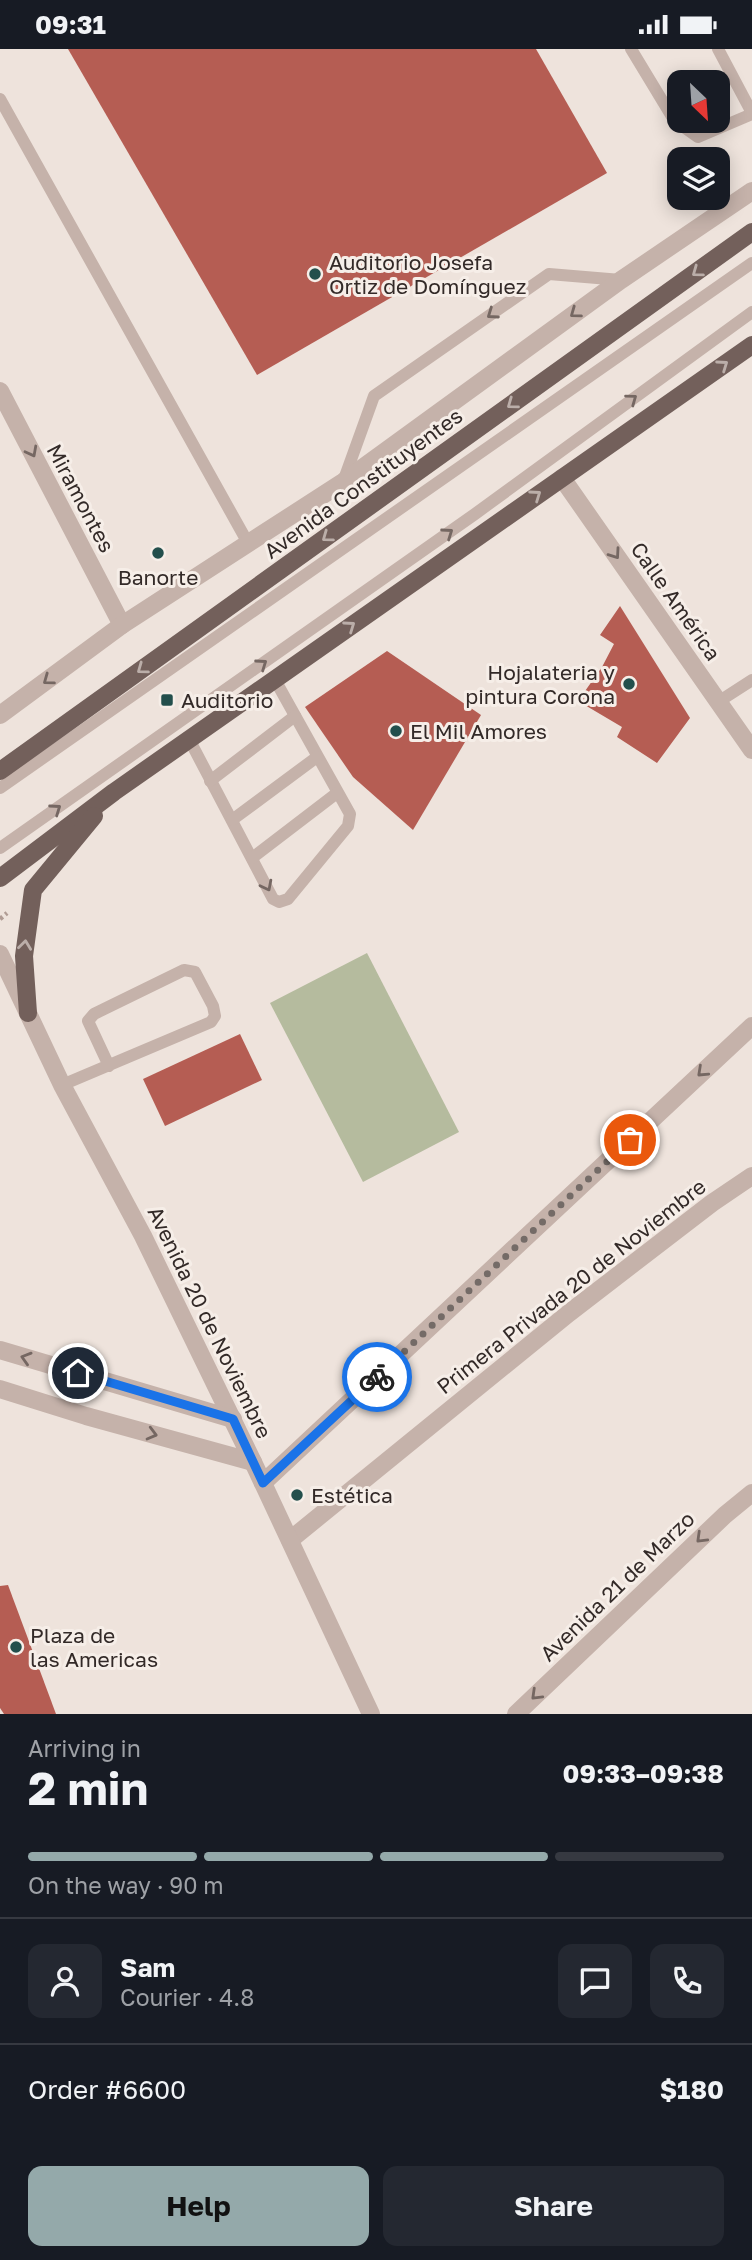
<!DOCTYPE html>
<meta charset="utf-8">
<style>
body{margin:0;font-family:"Golos Text",sans-serif;background:#242831;color:#f1f3f6;height:100vh;display:flex;flex-direction:column;font-size:26px;white-space:nowrap}
*{box-sizing:border-box;margin:0}
p{font-size:23px;color:#9ea1a6}
.icon{flex:none;width:38px;height:38px;fill:none;stroke:currentColor;stroke-width:2;stroke-linecap:round;stroke-linejoin:round}
.map{position:relative;height:1665px;overflow:hidden}
.drawer{display:flex;flex-direction:column;background:#171b24;flex:1}
.drawer>*{flex:none}
.needle{width:46px;rotate:155deg}
.fabs{position:absolute;left:667px;top:21px;display:grid;gap:14px}
.fabs a{display:grid;place-items:center;width:63px;height:63px;border-radius:14px;background:#171b24;box-shadow:0 4px 18px #0003;font-size:35px}
.pin{position:absolute;display:grid;place-items:center;width:60px;height:60px;color:#fff;margin:-30px;border:4px solid #fff;border-radius:50%;box-shadow:0 2px 7px #0007}
.courier{position:absolute;display:grid;place-items:center;width:70px;height:70px;margin:-35px;border:5px solid #1a73e8;border-radius:50%;background:#fff;color:#222;box-shadow:0 2px 9px #0007}
.head em{font-style:normal;font-weight:700}
.head div{display:flex;flex-direction:column-reverse}
.head{display:flex;align-items:center;justify-content:space-between;height:119px;padding:0 28px}
h1{font-size:46px;font-weight:700;line-height:52px}
.bar{display:grid;grid-template-columns:repeat(4,1fr);gap:10px 7px;align-content:center;height:84px;padding:0 28px}
.bar i{height:9px;border-radius:5px;background:#363941}
.bar .current{background:#94a9aa}
.bar p{grid-column:span 4}
.line{display:flex;align-items:center;gap:18px;padding:0 28px;border-top:2px solid #363941}
.line div{flex:1}
.round{display:grid;place-items:center;flex:none;width:74px;height:74px;border-radius:14px;background:#242831}
.button{display:flex;gap:14px;margin-top:auto;padding:14px 28px}
.button a{flex:1;height:80px;border-radius:14px;background:#94a9aa;color:#111;font-size:28px;font-weight:700;line-height:80px;text-align:center}
.button a+a{background:#242831;color:#f1f3f6}
.status{display:flex;justify-content:space-between;align-items:center;height:49px;padding:0 35px;background:#171b24;direction:ltr}
.status svg{height:19px;fill:currentColor}
.map>svg:first-child{display:block}
.green{fill:#b5bb9e}
.building{fill:#b55d53}
.lines{fill:none;stroke-linecap:round;stroke-linejoin:round}
.path{stroke:#b09c94;stroke-width:4.5;stroke-dasharray:3.5 3.5;stroke-linecap:butt}
.service{stroke:#c5b2aa;stroke-width:12}
.minor{stroke:#c5b2aa;stroke-width:18}
.tertiary{stroke:#c5b2aa;stroke-width:18}
.primary{stroke:#73605b;stroke-width:18}
.oneway{stroke:#bbaea9}
.oneway2{stroke:#756762}
.done{stroke:#746b67;stroke-width:7;stroke-dasharray:0 12.6}
.route{stroke:#1a73e8;stroke-width:9}
.poi-dot{fill:#234f4c;stroke:#f6eee8;stroke-width:2.5}
.labels{text-anchor:middle;dominant-baseline:central;stroke-width:6;stroke-linejoin:round;paint-order:stroke}
.poi-label{font-size:21px;fill:#332a28;stroke:#f6eee8;text-anchor:start}
.street-label{font-size:21px;fill:#332a28;stroke:#f6eee8}
</style>
<div class="status"><b>09:31</b><svg viewBox="0 0 49 12"><path d="M0 12V9h3v3zM5 12V6h3v6zM10 12V3h3v9zM15 12V0h3v12zM26 1h20v11H26zM47 4h2v5h-2z"/></svg></div>
<div class="map">
<svg width="752" height="1665" viewBox="0 0 752 1665">
<rect width="100%" height="100%" fill="#eee3dc"/>
<path class="green" d="M367,904L459,1083L363,1133L270,954Z"/>
<g class="building">
<path d="M68,0H536L607,124L257,326Z"/>
<path d="M620,557L690,669L657,714L617,688L622,678L578,652L602,618L614,595L600,586Z"/>
<path d="M387,602L481,666L413,781L353,728L305,658Z"/>
<path d="M240,985L262,1031L165,1077L143,1030Z"/>
<path d="M8,1536L56,1665H4L0,1659V1537Z"/>
</g>
<g class="lines">
<path class="path" d="M0,870L7,864"/>
<g class="service">
<path d="M631,0L674,71L698,88L752,65"/>
<path d="M718,0L752,64"/>
<path d="M0,50L248,494"/>
<path d="M343,433L374,347L549,225L621,231"/>
<path d="M718,653L752,631"/>
<path d="M189,690L273,850L279,853L288,850L348,777L350,765L274,629"/>
<path d="M210,732L295,667"/>
<path d="M0,739L752,214"/>
<path d="M232,771L317,708"/>
<path d="M0,799L475,465L752,263"/>
<path d="M252,809L337,744"/>
<path d="M62,1036L211,973L215,967L213,957L195,923L184,921L94,965L88,972L109,1017"/>
</g>
<g class="minor">
<path d="M0,342L122,576"/>
<path d="M562,429L752,701"/>
<path d="M263,1434L752,977"/>
<path d="M290,1491L569,1264L712,1154L752,1127"/>
</g>
<g class="tertiary">
<path d="M0,666L122,576L343,433L621,231L752,142"/>
<path d="M0,905L62,1036L143,1187L253,1413L371,1665"/>
<path d="M0,1301L233,1370"/>
<path d="M0,1340L86,1367L253,1413"/>
<path d="M516,1665L725,1466L752,1444"/>
</g>
<g class="primary">
<path d="M0,722L752,183"/>
<path d="M0,829L114,743L752,296"/>
<path d="M28,964L24,907L33,841L94,767"/>
</g>
</g>
<defs><path id="oneway-chevron" d="M-2-3.5L2.5 0L-2 3.5" fill="none" stroke-width="1.6" stroke-linecap="round" stroke-linejoin="round" transform="scale(1.75)"/></defs>
<g class="oneway">
<use href="#oneway-chevron" transform="translate(697 223) rotate(144)"/>
<use href="#oneway-chevron" transform="translate(723 316) rotate(-35)"/>
<use href="#oneway-chevron" transform="translate(512 355) rotate(144)"/>
<use href="#oneway-chevron" transform="translate(536 446) rotate(-35)"/>
<use href="#oneway-chevron" transform="translate(327 488) rotate(144)"/>
<use href="#oneway-chevron" transform="translate(350 577) rotate(-35)"/>
<use href="#oneway-chevron" transform="translate(142 620) rotate(144)"/>
<use href="#oneway-chevron" transform="translate(25 896) rotate(-83)"/>
</g>
<g class="oneway2">
<use href="#oneway-chevron" transform="translate(575 264) rotate(144)"/>
<use href="#oneway-chevron" transform="translate(492 265) rotate(145)"/>
<use href="#oneway-chevron" transform="translate(632 350) rotate(-36)"/>
<use href="#oneway-chevron" transform="translate(32 403) rotate(62)"/>
<use href="#oneway-chevron" transform="translate(448 484) rotate(-35)"/>
<use href="#oneway-chevron" transform="translate(615 505) rotate(55)"/>
<use href="#oneway-chevron" transform="translate(262 615) rotate(-35)"/>
<use href="#oneway-chevron" transform="translate(48 631) rotate(144)"/>
<use href="#oneway-chevron" transform="translate(56 760) rotate(-35)"/>
<use href="#oneway-chevron" transform="translate(267 837) rotate(63)"/>
<use href="#oneway-chevron" transform="translate(702 1023) rotate(137)"/>
<use href="#oneway-chevron" transform="translate(26 1309) rotate(-163)"/>
<use href="#oneway-chevron" transform="translate(152 1385) rotate(15)"/>
<use href="#oneway-chevron" transform="translate(701 1489) rotate(136)"/>
<use href="#oneway-chevron" transform="translate(536 1646) rotate(136)"/>
</g>
<g class="lines">
<path class="done" d="M377,1328L630,1091"/>
<path class="route" d="M78,1324L233,1370L263,1434L377,1328"/>
</g>
<g class="poi-dot">
<circle cx="315" cy="225" r="7"/>
<circle cx="158" cy="504" r="7"/>
<circle cx="629" cy="635" r="7"/>
<rect x="160" y="644" width="14" height="14" rx="3.5"/>
<circle cx="396" cy="682" r="7"/>
<circle cx="297" cy="1446" r="7"/>
<circle cx="16" cy="1598" r="7"/>
</g>
<g class="labels">
<g class="poi-label">
<text x="329" y="213">Auditorio Josefa<tspan x="329" dy="24">Ortiz de Domínguez</tspan></text>
<text x="158" y="528" text-anchor="middle">Banorte</text>
<text x="615" y="623" text-anchor="end">Hojalateria y<tspan x="615" dy="24">pintura Corona</tspan></text>
<text x="181" y="651">Auditorio</text>
<text x="410" y="682">El Mil Amores</text>
<text x="311" y="1446">Estética</text>
<text x="30" y="1586">Plaza de<tspan x="30" dy="24">las Americas</tspan></text>
</g>
<g class="street-label">
<text transform="translate(363 434) rotate(-36)">Avenida Constituyentes</text>
<text transform="translate(81 449) rotate(62)">Miramontes</text>
<text transform="translate(676 552) rotate(55)">Calle América</text>
<text transform="translate(571 1237) rotate(-38)">Primera Privada 20 de Noviembre</text>
<text transform="translate(210 1273) rotate(64)">Avenida 20 de Noviembre</text>
<text transform="translate(617 1537) rotate(-44)">Avenida 21 de Marzo</text>
</g>
</g>
</svg>
<div class="fabs">
<a><svg class="needle" viewBox="-14 -14 28 28"><path d="M0-13l5 13h-10z" fill="#e53935"/><path d="M0 13l5-13h-10z" fill="#9ea1a6"/></svg></a>
<a><svg class="icon" aria-label="layers" viewBox="0 0 24 24"><path d="M12 4l9 5-9 5-9-5zM3 14l9 5 9-5"/></svg></a>
</div>
<div class="pin" style="left:630px;top:1091px;background:#ea580c"><svg class="icon" aria-label="bag" viewBox="0 0 24 24"><path d="M5 8h14l-1 12H6zM9 8a3 3 0 0 1 6 0"/></svg></div>
<div class="pin" style="left:78px;top:1324px;background:#1f2937"><svg class="icon" aria-label="home" viewBox="0 0 24 24"><path d="M3 11l9-7 9 7M6 9v11h12V9"/></svg></div>
<div class="courier" style="left:377px;top:1328px"><svg class="icon" aria-label="bike" viewBox="0 0 24 24"><circle cx="6" cy="16" r="4"/><circle cx="18" cy="16" r="4"/><path d="M6 16l4-8h5l3 8M10 8l3 8H6M13 5h3"/></svg></div>
</div>
<section class="drawer">
<div class="head"><div><h1>2 min</h1><p>Arriving in</p></div><em>09:33–09:38</em></div>
<div class="bar"><i class="current"></i><i class="current"></i><i class="current"></i><i></i><p>On the way · 90 m</p></div>
<div class="line" style="height:126px"><a class="round"><svg class="icon" aria-label="person" viewBox="0 0 24 24"><circle cx="12" cy="8" r="4"/><path d="M4 21q1-7 8-7t8 7"/></svg></a><div><b>Sam</b><p>Courier · 4.8</p></div><a class="round"><svg class="icon" aria-label="chat" viewBox="0 0 24 24"><path d="M4 5h16v11H9l-5 4z"/></svg></a><a class="round"><svg class="icon" aria-label="phone" viewBox="0 0 24 24"><path d="M5 4h4l2 5-3 2q2 4 5 5l2-3 5 2v4C11 20 4 13 5 4z"/></svg></a></div>
<div class="line" style="height:91px"><div>Order #6600</div><b>$180</b></div>
<div class="button"><a>Help</a><a>Share</a></div>
</section>
